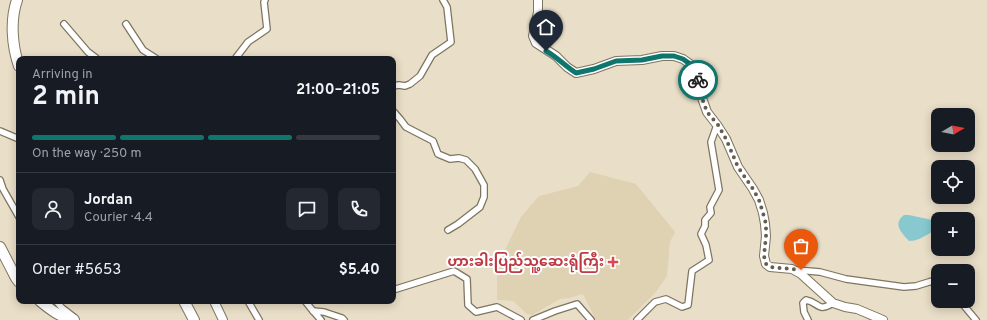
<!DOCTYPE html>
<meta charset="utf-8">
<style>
body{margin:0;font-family:Overpass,"Noto Sans Myanmar",sans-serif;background:#242831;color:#f1f3f6;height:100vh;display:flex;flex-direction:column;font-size:15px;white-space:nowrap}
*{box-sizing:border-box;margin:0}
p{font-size:13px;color:#9ea1a6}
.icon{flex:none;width:22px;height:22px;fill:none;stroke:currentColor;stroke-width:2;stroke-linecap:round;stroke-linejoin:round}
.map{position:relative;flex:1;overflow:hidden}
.drawer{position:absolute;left:16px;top:56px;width:380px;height:248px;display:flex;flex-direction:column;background:#171b24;border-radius:8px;box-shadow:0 2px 10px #0003}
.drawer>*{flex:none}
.needle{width:26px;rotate:80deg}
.fabs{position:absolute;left:931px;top:108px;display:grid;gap:8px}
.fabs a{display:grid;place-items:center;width:44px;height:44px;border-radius:8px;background:#171b24;box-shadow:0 2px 10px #0003;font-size:20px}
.pin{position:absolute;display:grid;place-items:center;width:34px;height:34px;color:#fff;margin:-41px -17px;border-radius:50% 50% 50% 0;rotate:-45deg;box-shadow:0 0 4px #0007}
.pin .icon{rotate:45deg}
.courier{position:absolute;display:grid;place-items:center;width:40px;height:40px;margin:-20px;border:3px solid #0f766e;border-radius:50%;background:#fff;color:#222;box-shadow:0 1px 5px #0007}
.summary em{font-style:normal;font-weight:700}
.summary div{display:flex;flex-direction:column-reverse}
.summary{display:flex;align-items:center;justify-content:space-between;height:68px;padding:0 16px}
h1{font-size:26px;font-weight:700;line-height:30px}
.bar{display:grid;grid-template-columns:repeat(4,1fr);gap:6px 4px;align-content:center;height:48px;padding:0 16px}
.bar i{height:5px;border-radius:3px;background:#363941}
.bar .active{background:#0f766e}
.bar p{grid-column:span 4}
.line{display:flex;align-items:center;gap:10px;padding:0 16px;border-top:1px solid #363941}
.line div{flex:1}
.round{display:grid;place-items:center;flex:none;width:42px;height:42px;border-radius:8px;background:#242831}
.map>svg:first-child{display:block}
.built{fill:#dfd2b3}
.water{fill:#88c9cf}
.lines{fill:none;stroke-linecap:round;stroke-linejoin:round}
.street-casing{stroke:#7e7560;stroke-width:8}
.secondary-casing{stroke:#7e7560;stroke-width:10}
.highway-casing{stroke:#7e7560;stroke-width:12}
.street{stroke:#fff;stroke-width:5.5}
.secondary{stroke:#fff;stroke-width:8}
.highway{stroke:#fff;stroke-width:10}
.done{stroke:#645e50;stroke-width:4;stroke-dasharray:0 7.2}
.route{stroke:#0f766e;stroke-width:5}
.health-dot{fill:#e0444e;stroke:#fff;stroke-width:1.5}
.labels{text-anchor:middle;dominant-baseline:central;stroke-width:4;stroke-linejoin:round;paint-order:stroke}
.health-label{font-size:14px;font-weight:bold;fill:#be3a42;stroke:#fff;text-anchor:end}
</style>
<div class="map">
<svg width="987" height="320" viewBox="0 0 987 320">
<rect width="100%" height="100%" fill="#e9dec7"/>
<path class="built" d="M590,172L636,184L675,232L670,242L667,276L655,293L628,320H596L583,294L569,298L560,299L532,315L527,314L513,301L497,300V266L521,217L539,196L578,186Z"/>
<path class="water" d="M904,215H909L932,220L934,229L932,232C925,236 918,241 909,241C902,233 892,224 904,215Z"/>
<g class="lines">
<defs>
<g id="street">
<path d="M64,24L88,52L96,58"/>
<path d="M126,24L143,50L157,59"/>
<path d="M235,59L248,42L267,29L264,2L265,0"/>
<path d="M393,86L399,85L405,86L410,84L420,76L432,55L451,42L447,7L443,0"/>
<path d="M393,111L400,119L406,127L433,141L438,154L450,159L459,158L466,160L475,169L484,185V197L480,207L458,224L448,230"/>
<path d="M0,131L19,139"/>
<path d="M0,180L3,189L19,217"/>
<path d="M796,270L820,272L846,279L904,287L916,286L929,282L933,281L938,283"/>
<path d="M393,290L454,271L467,279L468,305L476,312L497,307L521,320"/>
<path d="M56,301L62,308L75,318"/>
<path d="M248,301L259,320"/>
<path d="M305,301L313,311"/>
<path d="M960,301L976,320"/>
<path d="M321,320L313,311L324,312L342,318L344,320"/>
<path d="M533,320L555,311L577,304L591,320"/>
<path d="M637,320L655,302L666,299L682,307L688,305L692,271L709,260L706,245L701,234L705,226V220L711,213L710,207L719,190L711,142L717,125"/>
<path d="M808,320L804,312L803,303L806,300C819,302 817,313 833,303"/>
</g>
<g id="secondary">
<path d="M538,0V12L533,36L536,43L556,56L567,67L576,73L594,69L616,61L642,60L662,56H674L683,59L690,64L695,72L699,81L702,98L707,112L717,125L726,139L738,167L753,189L759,200L763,213L765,224L766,236L764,256L766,264L770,267L792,269L801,274L833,303L845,307L857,309L883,320"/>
<path d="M214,301L223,320"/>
</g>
<g id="highway">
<path d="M17,0C10,20 12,46 19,66"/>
<path d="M0,247L16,278L19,282"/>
<path d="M40,301C51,310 60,317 74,320"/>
<path d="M184,301L194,320"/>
</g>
</defs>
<use href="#street" class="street-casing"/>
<use href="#secondary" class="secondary-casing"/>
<use href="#highway" class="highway-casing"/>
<use href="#street" class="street"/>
<use href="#secondary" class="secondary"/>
<use href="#highway" class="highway"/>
</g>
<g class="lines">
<path class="done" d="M698,80L702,98L707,112L718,125L726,139L738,167L753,189L759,200L763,213L766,224V236L764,256L766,264L770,267L801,270"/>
<path class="route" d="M546,51C557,57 565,66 576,73L594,69L616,61L642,60L662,56H674L683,59L690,64L695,72L698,80"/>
</g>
<path class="health-dot" d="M611 256h4v4h4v4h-4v4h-4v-4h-4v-4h4z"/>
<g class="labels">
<g class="health-label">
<text x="604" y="262">ဟားခါးပြည်သူ့ဆေးရုံကြီး</text>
</g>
</g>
</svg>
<div class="fabs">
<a><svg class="needle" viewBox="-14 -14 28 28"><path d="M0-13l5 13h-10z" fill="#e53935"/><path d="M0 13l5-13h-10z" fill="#9ea1a6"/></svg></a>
<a><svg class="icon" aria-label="locate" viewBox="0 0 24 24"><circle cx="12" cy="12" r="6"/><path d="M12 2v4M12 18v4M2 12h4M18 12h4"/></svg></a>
<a>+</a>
<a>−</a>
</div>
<div class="pin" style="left:801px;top:270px;background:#ea580c"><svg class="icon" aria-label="bag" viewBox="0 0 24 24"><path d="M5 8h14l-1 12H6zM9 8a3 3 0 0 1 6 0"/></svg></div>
<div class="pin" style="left:546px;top:51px;background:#1f2937"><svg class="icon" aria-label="home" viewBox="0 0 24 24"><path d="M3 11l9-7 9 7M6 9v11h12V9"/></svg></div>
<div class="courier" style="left:698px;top:80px"><svg class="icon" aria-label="bike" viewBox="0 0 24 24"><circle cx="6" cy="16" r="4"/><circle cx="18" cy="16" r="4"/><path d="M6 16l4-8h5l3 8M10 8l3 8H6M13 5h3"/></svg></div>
<section class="drawer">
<div class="summary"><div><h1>2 min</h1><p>Arriving in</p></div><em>21:00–21:05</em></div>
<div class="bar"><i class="active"></i><i class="active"></i><i class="active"></i><i></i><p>On the way · 250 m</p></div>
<div class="line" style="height:72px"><a class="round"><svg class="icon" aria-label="person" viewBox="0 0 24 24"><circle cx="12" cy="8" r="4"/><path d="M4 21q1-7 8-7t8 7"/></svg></a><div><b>Jordan</b><p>Courier · 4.4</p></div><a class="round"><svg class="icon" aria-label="chat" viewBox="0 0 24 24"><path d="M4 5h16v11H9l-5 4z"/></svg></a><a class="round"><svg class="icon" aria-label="phone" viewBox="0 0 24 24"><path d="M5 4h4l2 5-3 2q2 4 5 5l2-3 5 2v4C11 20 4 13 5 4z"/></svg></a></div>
<div class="line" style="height:52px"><div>Order #5653</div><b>$5.40</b></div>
</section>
</div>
